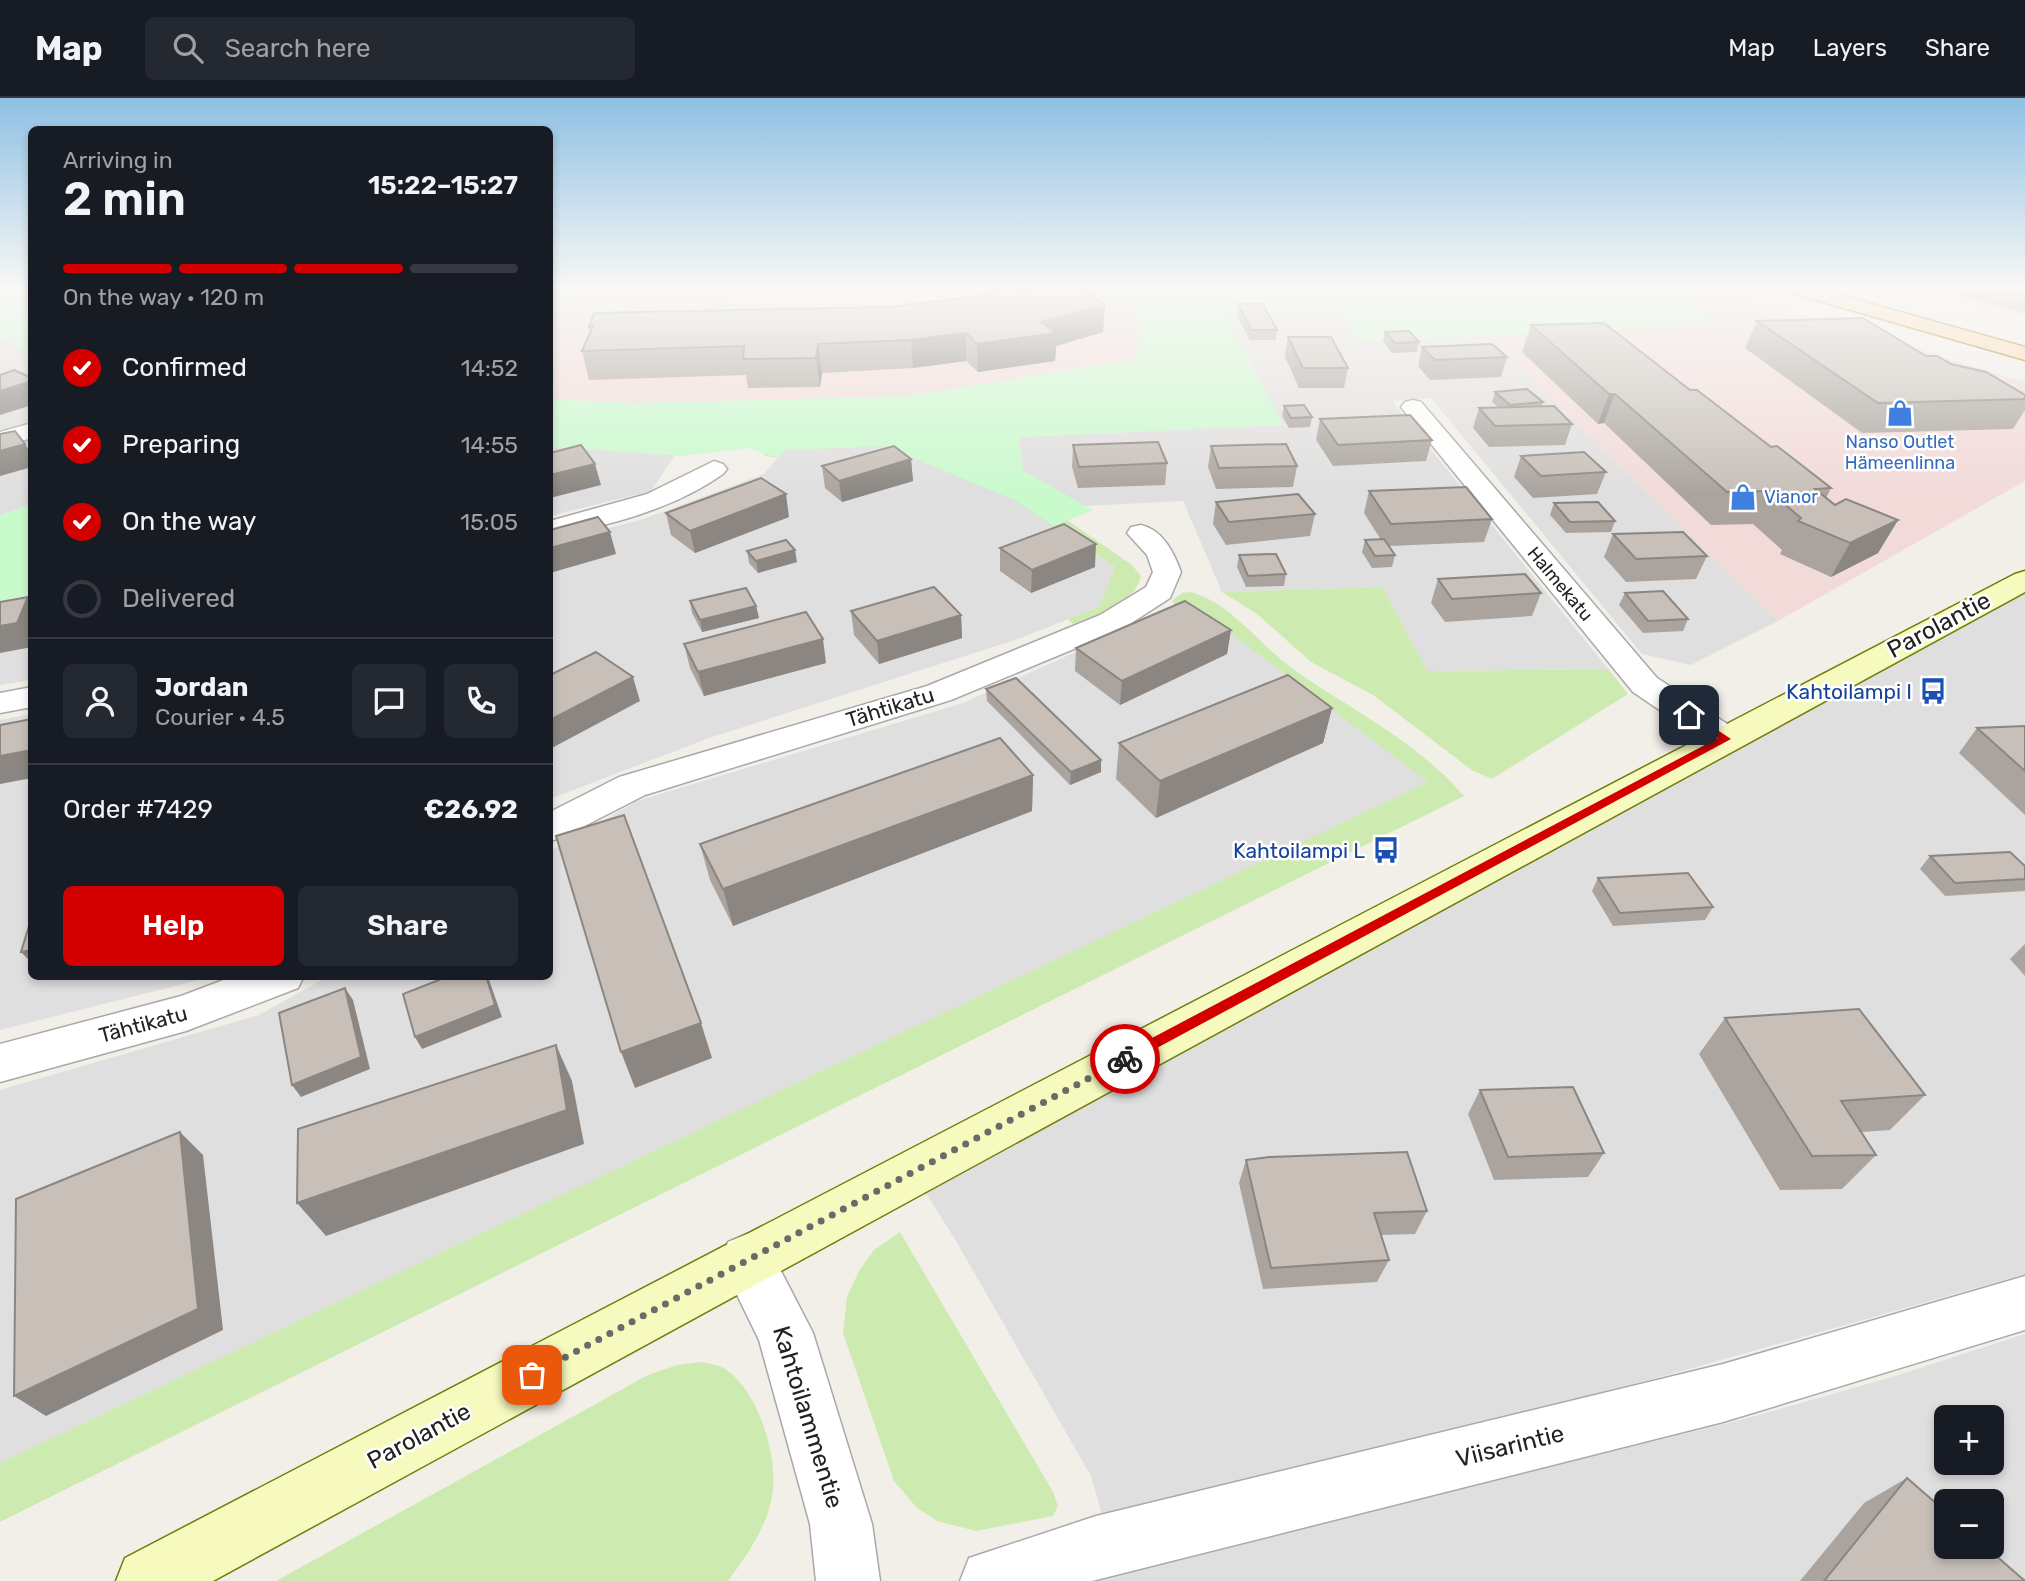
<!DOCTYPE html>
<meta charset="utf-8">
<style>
body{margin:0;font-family:Rubik,sans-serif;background:#242831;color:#f1f3f6;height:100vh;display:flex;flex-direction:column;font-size:26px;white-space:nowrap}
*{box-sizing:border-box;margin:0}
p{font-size:23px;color:#9ea1a6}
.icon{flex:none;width:38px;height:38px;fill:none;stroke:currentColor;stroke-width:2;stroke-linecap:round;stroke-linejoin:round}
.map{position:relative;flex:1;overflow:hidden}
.panel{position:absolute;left:28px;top:28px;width:525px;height:854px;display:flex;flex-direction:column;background:#171b24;border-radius:10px;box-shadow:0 4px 10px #0003}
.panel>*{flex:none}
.controls{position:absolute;left:1934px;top:1307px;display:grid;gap:14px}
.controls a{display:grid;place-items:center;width:70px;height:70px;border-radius:10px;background:#171b24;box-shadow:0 4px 10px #0003;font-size:35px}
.pin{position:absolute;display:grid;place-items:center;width:60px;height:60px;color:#fff;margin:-30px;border-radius:14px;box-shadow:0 4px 10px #0006}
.courier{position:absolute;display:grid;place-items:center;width:70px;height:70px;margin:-35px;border:5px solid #d40000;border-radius:50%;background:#fff;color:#222;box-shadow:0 2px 9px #0007}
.headline em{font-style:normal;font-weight:600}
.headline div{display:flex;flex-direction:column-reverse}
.headline{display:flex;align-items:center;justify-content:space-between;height:119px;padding:0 35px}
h1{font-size:46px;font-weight:600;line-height:52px}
.bar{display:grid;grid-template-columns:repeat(4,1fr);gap:10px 7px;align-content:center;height:84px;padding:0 35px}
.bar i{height:9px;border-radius:5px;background:#363941}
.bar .on{background:#d40000}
.bar p{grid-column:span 4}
.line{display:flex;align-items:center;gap:18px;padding:0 35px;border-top:2px solid #363941}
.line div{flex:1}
.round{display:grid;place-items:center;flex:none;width:74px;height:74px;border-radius:10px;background:#242831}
ol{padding:0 35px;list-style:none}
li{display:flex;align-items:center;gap:21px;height:77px}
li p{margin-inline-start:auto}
li .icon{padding:7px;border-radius:50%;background:#d40000;color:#fff;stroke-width:4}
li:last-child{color:#9ea1a6}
li i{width:38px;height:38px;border:4px solid #363941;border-radius:50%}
.action{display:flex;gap:14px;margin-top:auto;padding:14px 35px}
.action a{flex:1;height:80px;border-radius:10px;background:#d40000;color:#fff;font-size:28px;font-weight:600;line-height:80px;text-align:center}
.action a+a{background:#242831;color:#f1f3f6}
header{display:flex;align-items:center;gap:42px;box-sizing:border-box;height:98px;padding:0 35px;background:#171b24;border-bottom:2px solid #363941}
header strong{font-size:33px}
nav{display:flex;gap:38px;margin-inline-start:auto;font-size:24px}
.search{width:490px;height:63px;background:#242831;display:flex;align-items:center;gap:18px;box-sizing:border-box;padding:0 24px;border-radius:10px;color:#9ea1a6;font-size:26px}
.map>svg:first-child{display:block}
.residential{fill:#e0dfdf;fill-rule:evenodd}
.commercial{fill:#f2dad9}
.grass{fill:#cdebb0}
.park{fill:#c8facc}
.parking{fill:#e2e2e2}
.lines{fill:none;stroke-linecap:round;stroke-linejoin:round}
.minor-casing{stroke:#a9a9a9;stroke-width:3}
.tertiary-casing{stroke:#a9a9a9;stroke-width:3}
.secondary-casing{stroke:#707d05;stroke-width:3}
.primary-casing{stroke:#a06b00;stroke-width:3}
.minor{fill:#fff;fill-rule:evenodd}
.tertiary{fill:#fff;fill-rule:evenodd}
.secondary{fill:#f7fabf;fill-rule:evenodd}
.primary{fill:#fcd6a4;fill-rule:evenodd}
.wall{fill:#aba49e}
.shaded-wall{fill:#8b8681}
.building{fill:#c7bfb8;stroke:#8b8681;stroke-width:2}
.route{fill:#d40000}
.done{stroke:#6b6a68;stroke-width:7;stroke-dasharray:0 12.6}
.labels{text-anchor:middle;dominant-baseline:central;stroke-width:5;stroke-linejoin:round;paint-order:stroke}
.far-shop-label{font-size:18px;fill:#366cbe;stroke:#fff}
.far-street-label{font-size:18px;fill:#222;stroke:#fff}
.transit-label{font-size:21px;fill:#164399;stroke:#fff;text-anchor:end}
.street-label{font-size:21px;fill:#222;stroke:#fff}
.near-street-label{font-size:24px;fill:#222;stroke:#fff}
</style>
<header>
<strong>Map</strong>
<div class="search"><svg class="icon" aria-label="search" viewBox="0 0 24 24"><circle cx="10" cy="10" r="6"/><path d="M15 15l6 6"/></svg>Search here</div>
<nav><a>Map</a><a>Layers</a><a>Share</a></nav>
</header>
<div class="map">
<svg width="2025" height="1483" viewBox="0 0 2025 1483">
<rect width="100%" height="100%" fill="#f2efe9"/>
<g class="residential">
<path d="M1337,211L1360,241L1488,238L1778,523L1691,567L1642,556L1431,300L1392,303L1608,571L1427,573L1383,489L1222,494L1183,403L1084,408L1023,373L1018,339L1283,327L1223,215Z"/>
<path d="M7,239L31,258V324L0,333V240Z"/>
<path d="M31,340V407L0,417V349Z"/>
<path d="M885,348L1015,402L1115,469L1099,509L1018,541L709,640L550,701V445L641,422L764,376L784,352Z"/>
<path d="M559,349L675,357L651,393L550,418V351Z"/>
<path d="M2025,490V1176L1693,1270L1105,1427L1091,1378L956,1143L920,1086Z"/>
<path d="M31,497V582L0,587V504Z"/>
<path d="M1188,503L1429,684L0,1365V992L259,917L327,879L550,878V753L637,703L963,605Z"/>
<path d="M31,616L32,878L211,879L0,932V622Z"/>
<path d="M2025,1236V1483H1078L1741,1322L1895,1278ZM1946,1320H1992V1365H1946ZM1946,1404H1992V1449H1946Z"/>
</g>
<g class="commercial">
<path d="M550,190H673L743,207L985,201L1083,190H1108L1142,219L1135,261L909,298L633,305L550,301Z"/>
<path d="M1666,190H1715L2025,284V383L1778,523L1488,238L1713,225Z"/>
<path d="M1915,190H2025V220Z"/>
</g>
<g class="grass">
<path d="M921,325L1072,419L1067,422L1132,467L1141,478C1134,507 1098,516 1073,526L1068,521L1099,509L1115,469L1015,402L885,348L785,352L778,360L765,358L758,340Z"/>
<path d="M1383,489L1427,573L1608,571L1628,596L1492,681L1473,673L1373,597L1311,564L1257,516L1222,494Z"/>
<path d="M1191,494C1234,507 1258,546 1293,571C1351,612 1417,643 1464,698L0,1424V1365L1428,684L1189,504L1176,509L1172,503L1182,495Z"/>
<path d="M900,1134L1053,1394L1058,1408L1053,1418L976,1433L937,1423L916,1409L894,1383L843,1235L847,1199L859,1173L874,1152Z"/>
<path d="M702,1264C710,1266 720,1267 727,1272C759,1295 779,1360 772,1398C767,1430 746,1458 728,1483H276L648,1277L677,1267Z"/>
</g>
<g class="park">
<path d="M0,190H31V258L7,239L0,240Z"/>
<path d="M1108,190H1666L1714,225L1488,238L1360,241L1337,211L1224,215L1283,327L1019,339L1023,373L1093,412L1054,428L1015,402L885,348L785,352L778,360L747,350L684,358L559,349L550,351V301L633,305L909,298L1135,261L1142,219Z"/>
<path d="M31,407V497L0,504V417Z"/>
</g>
<g class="parking">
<path d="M550,190H568L639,207L612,218L550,203Z"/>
<path d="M700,201L757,212L941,204L943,210L746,218L687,206Z"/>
</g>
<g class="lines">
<defs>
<g id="minor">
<path d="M1413,302L1421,304L1657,580L1738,633L1743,641L1738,649L1726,652L1714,649L1633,594L1405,314L1401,309L1405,304Z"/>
<path d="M32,325V340L0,349V334Z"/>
<path d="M714,363L723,366L727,371L723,376C672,412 609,427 550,439V423L647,396Z"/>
<path d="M1141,427C1163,432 1174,455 1181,474L1170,500L1122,531L951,602L645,697L563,739L550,743V714L619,679L927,588L1100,517L1146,489L1153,474L1147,457L1127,435L1131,429Z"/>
<path d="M32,589V609L0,615V595Z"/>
<path d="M234,878H304L298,890L186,933L0,984V946L181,898Z"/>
<path d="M747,1136L766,1144L813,1235L872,1426L880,1483H816L810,1426L759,1242L720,1162L728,1144Z"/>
</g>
<path id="tertiary" d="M2025,1178V1232L1723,1324L1092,1483H960L969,1460L1096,1418L1723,1266Z"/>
<path id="secondary" d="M2025,473V494L213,1483H116L125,1460L2015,476Z"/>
<path id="primary" d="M1786,190H1815L2025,249V262L1788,194Z"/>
</defs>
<use href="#minor" class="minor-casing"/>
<use href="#tertiary" class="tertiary-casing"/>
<use href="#secondary" class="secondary-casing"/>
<use href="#primary" class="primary-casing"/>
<use href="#minor" class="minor"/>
<use href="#tertiary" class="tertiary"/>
<use href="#secondary" class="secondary"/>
<use href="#primary" class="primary"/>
</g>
<g class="wall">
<path d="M1935,190H2025V215Z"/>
<path d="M983,192H1021L1105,207L1103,234L1056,248L1055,263L978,274L966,263L913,270L822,275L820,289L748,290L746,277L589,282L582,253L590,235L589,229L890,209L983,197Z"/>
<path d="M1238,206L1277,232L1276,242H1250L1236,216Z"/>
<path d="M1757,223L1926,258L1951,266L2025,297V312L2013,331L1862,335L1745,250Z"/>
<path d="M1531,227L1690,292L1831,390L1826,400L1835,407L1898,422L1878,455L1831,479L1780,456L1782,452L1753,426L1711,427L1604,325L1598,326L1522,254Z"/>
<path d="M1385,234L1419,244L1417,254L1392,255L1383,243Z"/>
<path d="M1288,239L1348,270L1344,290H1299L1285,259Z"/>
<path d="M1422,249L1507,259L1501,279L1430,282L1418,268Z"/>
<path d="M1495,294L1543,304L1542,308L1572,326L1565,347L1489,349L1473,330L1479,310L1498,309L1492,304Z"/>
<path d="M1284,308L1312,319L1310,329L1289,330L1282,318Z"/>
<path d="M1320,321L1432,342L1426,363L1333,368L1316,342Z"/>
<path d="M1073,347L1167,365L1165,387L1078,390L1072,369Z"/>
<path d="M1211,348L1297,368L1293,389L1216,391L1208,369Z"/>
<path d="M1521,358L1606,374L1597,396L1533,400L1514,379Z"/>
<path d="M911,361L913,383L842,404L825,390L822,368Z"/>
<path d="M1369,393L1492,421L1484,444L1389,448L1395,457L1392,469L1372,470L1362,454L1365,442H1381L1364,415Z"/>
<path d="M1216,404L1315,416L1310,438L1226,447L1213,426Z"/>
<path d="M1554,405L1615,423L1611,434L1566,435L1550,417Z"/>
<path d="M666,415L789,419L695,455L671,437Z"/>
<path d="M1613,436L1707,458L1696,481L1626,484L1604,459Z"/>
<path d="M1000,450L1095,469L1031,495L1000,473Z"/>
<path d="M747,453L797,464L758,475L749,465Z"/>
<path d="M1239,457L1286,476L1284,488L1246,489L1237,469Z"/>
<path d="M1438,481L1541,495L1532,518L1445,524L1431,505Z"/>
<path d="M1625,495L1688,521L1683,533L1643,535L1619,507Z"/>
<path d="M690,503L756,508L759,520L702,534L692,515Z"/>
<path d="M851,513L961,517L962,540L879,566L854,537Z"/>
<path d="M1231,532L1227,556L1120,607L1075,573L1076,550Z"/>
<path d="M684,546L826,565L704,598L690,570Z"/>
<path d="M986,591L1101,662V674L1070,687L987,603Z"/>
<path d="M1332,610L1323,645L1156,720L1116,681L1119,645Z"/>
<path d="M2025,628V717L1959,655L1977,630Z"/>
<path d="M1033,677L1032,713L733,828L710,782L700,746Z"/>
<path d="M1930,758L2025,768V793L1945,798L1920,771Z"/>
<path d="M1598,780L1713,809L1705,822L1613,828L1592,793Z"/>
<path d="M2025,846V878L2010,861Z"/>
<path d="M1725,920L1925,997L1890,1032L1861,1034L1876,1057L1842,1091L1780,1092L1699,956Z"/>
<path d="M1480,992L1604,1055L1588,1079L1494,1082L1468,1016Z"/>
<path d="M1246,1062L1427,1113L1415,1136L1381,1137L1389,1162L1377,1184L1263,1191L1239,1085Z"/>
<path d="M1907,1380L2025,1483H1800L1864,1405Z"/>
</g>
<g class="shaded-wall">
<path d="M1105,207L1103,234L1056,248L1055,263L978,274L977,246L1041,224Z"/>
<path d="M966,235V263L913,270L911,242Z"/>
<path d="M818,246L822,275L820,289L816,260Z"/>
<path d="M32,283V307L0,317V293Z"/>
<path d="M1609,296H1615L1604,325L1598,326Z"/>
<path d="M25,346L32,357V369L0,378V353Z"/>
<path d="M911,361L913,383L842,404L839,383Z"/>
<path d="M595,366L601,387L550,400V377Z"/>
<path d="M786,396L789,419L695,455L690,433Z"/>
<path d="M1898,422L1878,455L1831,479L1850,445Z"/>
<path d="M610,434L616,456L550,475V450Z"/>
<path d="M1096,446L1095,469L1031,495L1032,472Z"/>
<path d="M795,452L797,464L758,475L756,463Z"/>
<path d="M28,499L32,503V549L0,555V528Z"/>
<path d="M756,508L759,520L702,534L700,522Z"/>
<path d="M961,517L962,540L879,566L877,543Z"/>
<path d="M1231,532L1227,556L1120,607L1122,583Z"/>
<path d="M823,541L826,565L704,598L698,574Z"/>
<path d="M633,579L640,603L550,651V622Z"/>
<path d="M1332,610L1323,645L1156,720L1160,683Z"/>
<path d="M32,652V680L0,686V658Z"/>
<path d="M1101,662V674L1070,687L1071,674Z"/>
<path d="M1033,677L1032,713L733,828L723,791Z"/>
<path d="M32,852V865L21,854Z"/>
<path d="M486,878L488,879L502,919L422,951L415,939Z"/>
<path d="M345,890L353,902L370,971L301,999L292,987Z"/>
<path d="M701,925L712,960L635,990L621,954Z"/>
<path d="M556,947L572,983L584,1046L326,1138L297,1105Z"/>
<path d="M180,1034L203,1057L223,1232L46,1318L14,1298Z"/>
</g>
<g class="building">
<path d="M999,190H1019L1021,192L1035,190H1083L1105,207L1041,224L1056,235L977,246L966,235L911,242L818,246L816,260L743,261L744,248L582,253L593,228L589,229L594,215L890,209L988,197L983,192Z"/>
<path d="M1238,206H1263L1277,232H1251Z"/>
<path d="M1863,220L1926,258H1937L1951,266L1986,274L2025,297V301L1878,305L1757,223Z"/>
<path d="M1604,225L1690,292H1697L1771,349L1777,348L1831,390L1815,391L1835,407L1846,401L1898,422L1850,445L1798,423L1801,420L1769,393L1727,394L1615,296H1609L1531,227Z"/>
<path d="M1409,233L1419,244L1395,245L1385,234Z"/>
<path d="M1288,239H1331L1348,270H1303Z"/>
<path d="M1492,246L1507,259L1435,262L1422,249Z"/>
<path d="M14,272L32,280V283L0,293V277Z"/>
<path d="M1527,291L1543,304L1510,307L1495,294Z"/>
<path d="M1304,307L1312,319L1291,320L1284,308Z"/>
<path d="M1554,308L1572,326L1495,328L1479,310Z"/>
<path d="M1410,317L1432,342L1338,347L1320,321Z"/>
<path d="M15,333L25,346L0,353V336Z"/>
<path d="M1158,344L1167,365L1079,369L1073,347Z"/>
<path d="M1286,346L1297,368L1219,370L1211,348Z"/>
<path d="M581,347L595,366L550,377V355Z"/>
<path d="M894,348L911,361L839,383L822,368Z"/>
<path d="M1584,354L1606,374L1541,378L1521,358Z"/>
<path d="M761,380L786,396L690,433L666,415Z"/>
<path d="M1466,389L1492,421L1391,426L1369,393Z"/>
<path d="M1298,396L1315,416L1229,424L1216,404Z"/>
<path d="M1598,404L1615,423L1570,424L1554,405Z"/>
<path d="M598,419L610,434L550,450V432Z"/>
<path d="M1064,426L1096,446L1032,472L1000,450Z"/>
<path d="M1683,434L1707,458L1636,461L1613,436Z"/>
<path d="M1384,441L1395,457L1375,458L1365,442Z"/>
<path d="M786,442L795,452L756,463L747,453Z"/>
<path d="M1276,456L1286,476L1248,478L1239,457Z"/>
<path d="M1525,476L1541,495L1452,501L1438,481Z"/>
<path d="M934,489L961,517L877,543L851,513Z"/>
<path d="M746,490L756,508L700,522L690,503Z"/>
<path d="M1663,493L1688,521L1648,523L1625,495Z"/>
<path d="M28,499L17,525L0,528V504Z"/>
<path d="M1185,503L1231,532L1122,583L1076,550Z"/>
<path d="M806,514L823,541L698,574L684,546Z"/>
<path d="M596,554L633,579L550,622V577Z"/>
<path d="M1288,577L1332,610L1160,683L1119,645Z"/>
<path d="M1016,580L1101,662L1071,674L986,591Z"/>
<path d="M32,621V652L0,658V627Z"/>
<path d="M2025,628V673L1977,630Z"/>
<path d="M1000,640L1033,677L723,791L700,746Z"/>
<path d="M624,717L701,925L621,954L556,738Z"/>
<path d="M2010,754L2025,768V781L1955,785L1930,758Z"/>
<path d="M1688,775L1713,809L1620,815L1598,780Z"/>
<path d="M32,818V852L21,854Z"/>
<path d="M449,878H486L495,907L415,939L403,896Z"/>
<path d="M345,890L361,959L292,987L279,915Z"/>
<path d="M1859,911L1925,997L1841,1003L1876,1057L1812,1058L1725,920Z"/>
<path d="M556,947L567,1012L297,1105L298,1031Z"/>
<path d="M1573,989L1604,1055L1508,1059L1480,992Z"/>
<path d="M180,1034L198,1211L14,1298L16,1101Z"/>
<path d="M1407,1054L1427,1113L1374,1115L1389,1162L1271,1170L1246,1062L1269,1059Z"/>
<path d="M1907,1380L1946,1414V1449H1986L2025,1483H1824Z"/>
</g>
<linearGradient id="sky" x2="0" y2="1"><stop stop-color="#8fc0e4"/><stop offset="0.48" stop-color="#f9f8f5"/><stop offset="1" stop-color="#f9f8f5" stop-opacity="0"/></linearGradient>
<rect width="2025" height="397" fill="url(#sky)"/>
<path class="route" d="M1685,615H1692L1731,641L1129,965H1120V957L1718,640L1685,620Z"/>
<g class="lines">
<path class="done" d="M532,1277L1125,961"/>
</g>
<defs>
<symbol id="shop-bare" viewBox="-9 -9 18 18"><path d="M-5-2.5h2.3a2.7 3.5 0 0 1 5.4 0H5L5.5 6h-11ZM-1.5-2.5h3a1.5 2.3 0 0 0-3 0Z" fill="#3f7fe0" stroke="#fff" stroke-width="2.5" paint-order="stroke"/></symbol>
<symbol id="bus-bare" viewBox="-9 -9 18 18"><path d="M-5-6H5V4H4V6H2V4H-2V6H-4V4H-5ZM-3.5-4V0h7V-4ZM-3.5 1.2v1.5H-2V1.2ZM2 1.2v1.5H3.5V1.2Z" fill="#1a4fb4" stroke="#fff" stroke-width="2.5" paint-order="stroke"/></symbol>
</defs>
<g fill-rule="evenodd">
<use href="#shop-bare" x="1881" y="296" width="38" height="38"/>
<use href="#shop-bare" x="1724" y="380" width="38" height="38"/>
<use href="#bus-bare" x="1914" y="574" width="38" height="38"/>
<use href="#bus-bare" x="1367" y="733" width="38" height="38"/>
</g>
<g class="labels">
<g class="far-shop-label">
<text x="1900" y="344">Nanso Outlet<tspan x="1900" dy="21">Hämeenlinna</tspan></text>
<text x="1764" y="399" text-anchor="start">Vianor</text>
</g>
<g class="far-street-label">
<text transform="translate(1560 486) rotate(50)">Halmekatu</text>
</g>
<g class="transit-label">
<text x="1912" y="593">Kahtoilampi I</text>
<text x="1365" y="752">Kahtoilampi L</text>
</g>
<g class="street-label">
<text transform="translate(890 609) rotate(-17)">Tähtikatu</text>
<text transform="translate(143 926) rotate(-15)">Tähtikatu</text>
</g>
<g class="near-street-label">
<text transform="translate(1939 527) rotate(-28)">Parolantie</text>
<text transform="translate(808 1319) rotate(73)">Kahtoilammentie</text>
<text transform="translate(419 1338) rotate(-28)">Parolantie</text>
<text transform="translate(1510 1348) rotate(-14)">Viisarintie</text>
</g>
</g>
</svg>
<div class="controls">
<a>+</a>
<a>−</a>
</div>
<div class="pin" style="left:532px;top:1277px;background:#ea580c"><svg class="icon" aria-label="bag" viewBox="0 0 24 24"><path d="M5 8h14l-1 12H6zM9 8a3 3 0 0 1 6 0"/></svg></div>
<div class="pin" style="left:1689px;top:617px;background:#1f2937"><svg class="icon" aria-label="home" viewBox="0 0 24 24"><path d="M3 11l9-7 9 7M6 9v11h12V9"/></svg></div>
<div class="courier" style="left:1125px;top:961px"><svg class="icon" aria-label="bike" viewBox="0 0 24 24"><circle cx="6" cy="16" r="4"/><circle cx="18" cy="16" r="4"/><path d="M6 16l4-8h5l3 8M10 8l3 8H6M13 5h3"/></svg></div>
<section class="panel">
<div class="headline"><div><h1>2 min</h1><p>Arriving in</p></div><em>15:22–15:27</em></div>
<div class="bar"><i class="on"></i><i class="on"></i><i class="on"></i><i></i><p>On the way · 120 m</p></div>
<ol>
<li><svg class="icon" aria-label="check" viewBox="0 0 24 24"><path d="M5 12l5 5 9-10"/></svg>Confirmed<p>14:52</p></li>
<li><svg class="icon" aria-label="check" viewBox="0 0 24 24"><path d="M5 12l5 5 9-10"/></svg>Preparing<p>14:55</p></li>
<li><svg class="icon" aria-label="check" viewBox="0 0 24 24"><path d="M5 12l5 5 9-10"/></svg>On the way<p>15:05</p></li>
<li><i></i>Delivered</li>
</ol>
<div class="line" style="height:126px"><a class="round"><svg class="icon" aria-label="person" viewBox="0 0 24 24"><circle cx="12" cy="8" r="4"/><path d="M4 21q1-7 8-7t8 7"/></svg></a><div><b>Jordan</b><p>Courier · 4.5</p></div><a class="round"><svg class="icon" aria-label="chat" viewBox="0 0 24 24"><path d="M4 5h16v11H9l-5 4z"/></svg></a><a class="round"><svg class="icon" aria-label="phone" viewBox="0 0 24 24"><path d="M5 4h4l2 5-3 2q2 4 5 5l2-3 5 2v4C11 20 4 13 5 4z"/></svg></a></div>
<div class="line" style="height:91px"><div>Order #7429</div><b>€26.92</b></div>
<div class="action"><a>Help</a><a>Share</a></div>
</section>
</div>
